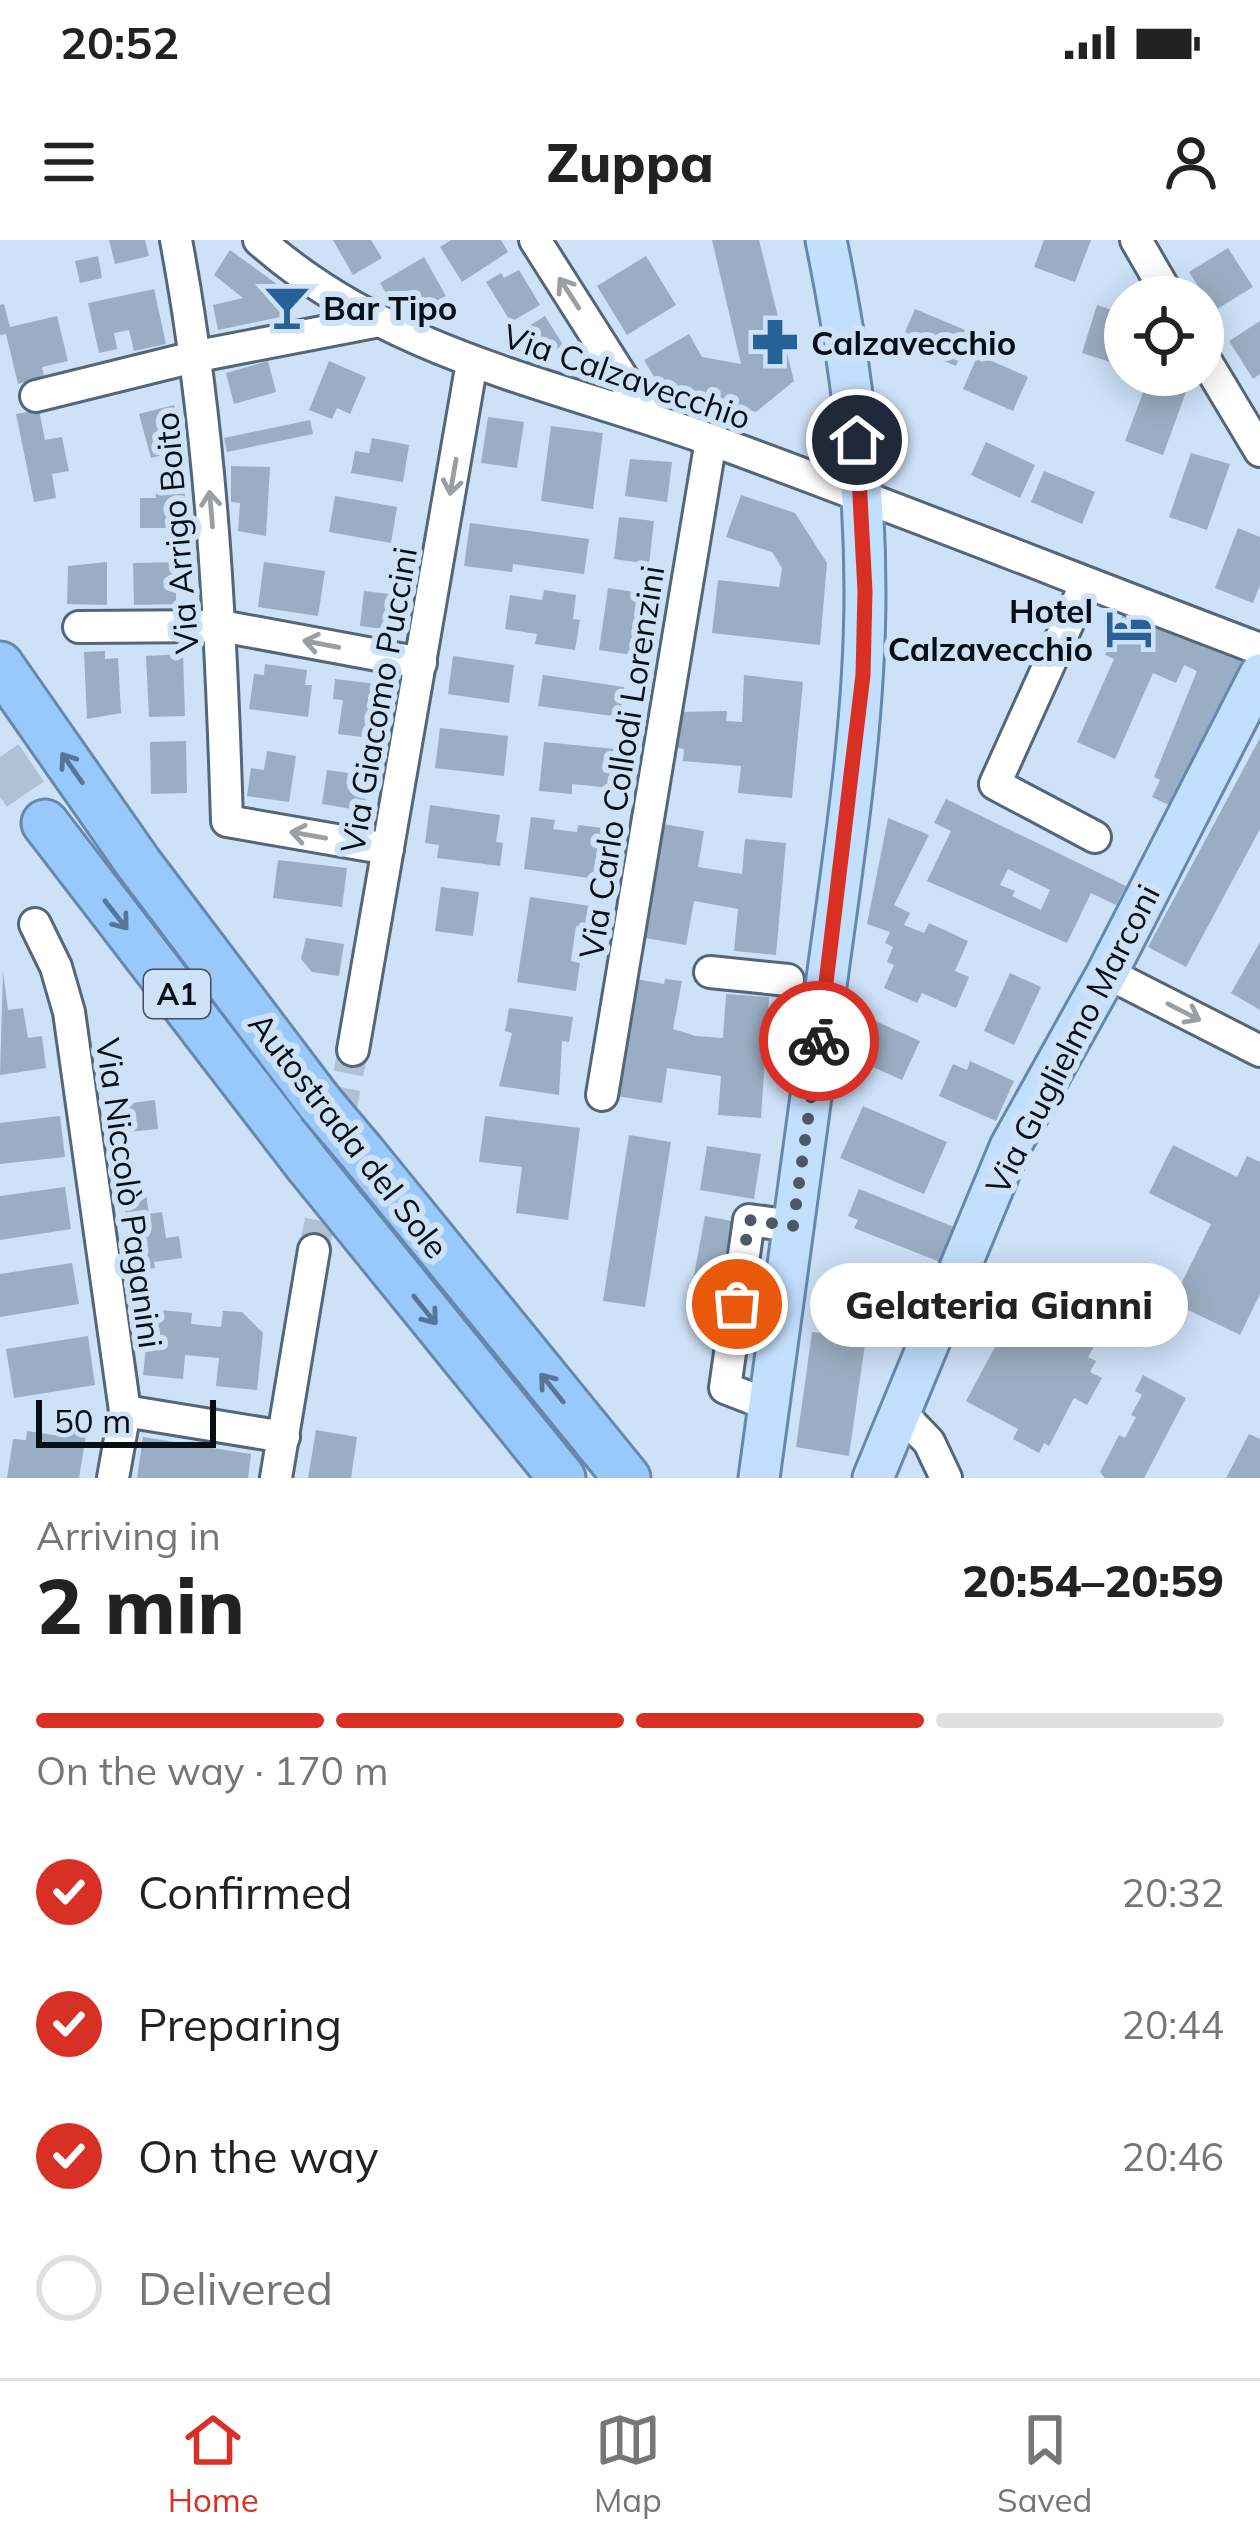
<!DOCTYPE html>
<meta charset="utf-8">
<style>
body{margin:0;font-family:Mulish,sans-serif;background:#f2f2f2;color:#222;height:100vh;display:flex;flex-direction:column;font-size:45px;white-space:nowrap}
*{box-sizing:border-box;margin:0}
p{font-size:39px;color:#767676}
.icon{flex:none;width:66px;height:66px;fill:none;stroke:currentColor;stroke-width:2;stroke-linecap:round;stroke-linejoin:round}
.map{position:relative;height:1238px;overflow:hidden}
.panel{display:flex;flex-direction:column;background:#fff;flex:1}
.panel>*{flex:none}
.fabs{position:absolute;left:1104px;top:36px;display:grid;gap:24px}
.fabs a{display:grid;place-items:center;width:120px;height:120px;border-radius:50%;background:#fff;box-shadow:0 6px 30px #0003;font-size:60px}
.scale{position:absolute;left:36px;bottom:30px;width:180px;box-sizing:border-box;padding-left:12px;border:6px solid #070e15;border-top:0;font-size:33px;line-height:42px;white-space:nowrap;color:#070e15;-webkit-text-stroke:9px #cde1f7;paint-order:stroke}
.pin{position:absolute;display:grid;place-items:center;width:102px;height:102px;color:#fff;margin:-51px;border:6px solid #fff;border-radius:50%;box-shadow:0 3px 12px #0007}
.courier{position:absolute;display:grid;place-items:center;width:120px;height:120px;margin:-60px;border:9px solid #d93025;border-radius:50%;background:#fff;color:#222;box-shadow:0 3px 15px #0007}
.bubble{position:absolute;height:84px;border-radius:42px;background:#fff;box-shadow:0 6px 30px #0003;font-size:39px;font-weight:800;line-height:84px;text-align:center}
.overview em{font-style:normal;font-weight:800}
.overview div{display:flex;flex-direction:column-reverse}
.overview{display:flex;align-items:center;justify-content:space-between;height:204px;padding:0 36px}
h1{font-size:78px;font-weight:800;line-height:90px}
.bar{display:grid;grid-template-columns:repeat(4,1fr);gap:18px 12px;align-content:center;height:144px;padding:0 36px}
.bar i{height:15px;border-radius:9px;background:#e0e0e0}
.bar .current{background:#d93025}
.bar p{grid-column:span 4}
ol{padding:0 36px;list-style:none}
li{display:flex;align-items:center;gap:36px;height:132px}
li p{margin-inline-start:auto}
li .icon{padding:12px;border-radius:50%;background:#d93025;color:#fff;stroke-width:4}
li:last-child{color:#767676}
li i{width:66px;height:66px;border:6px solid #e0e0e0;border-radius:50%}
.status{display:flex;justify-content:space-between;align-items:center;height:84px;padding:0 60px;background:#fff;direction:ltr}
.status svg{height:33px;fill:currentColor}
header{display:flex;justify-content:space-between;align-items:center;height:156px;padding:0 36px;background:#fff;font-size:54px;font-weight:800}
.tab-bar{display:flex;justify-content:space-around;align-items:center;height:168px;border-top:3px solid #e0e0e0;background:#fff;font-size:33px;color:#767676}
.tab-bar a{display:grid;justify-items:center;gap:6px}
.tab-bar .current{color:#d93025}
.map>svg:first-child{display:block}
.building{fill:#9aaec3;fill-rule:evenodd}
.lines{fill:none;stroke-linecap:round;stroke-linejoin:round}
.minor-tunnel{stroke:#afc1d5;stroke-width:30;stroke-dasharray:30 15;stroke-linecap:butt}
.highway-tunnel{stroke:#afc1d5;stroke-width:45;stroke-dasharray:45 22;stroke-linecap:butt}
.minor-casing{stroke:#546679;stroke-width:36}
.major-casing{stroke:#6688ab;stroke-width:45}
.highway-casing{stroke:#6688ab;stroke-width:51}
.minor{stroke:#fff;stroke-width:30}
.major{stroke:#c2dffd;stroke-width:39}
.highway{stroke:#99c9fc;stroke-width:45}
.highway-bridge-casing{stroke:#6688ab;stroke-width:51;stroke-linecap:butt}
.highway-bridge{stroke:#99c9fc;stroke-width:45}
.oneway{stroke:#9c9fa1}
.oneway2{stroke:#577594}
.done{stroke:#4c5864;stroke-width:12;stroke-dasharray:0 21.6}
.route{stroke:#d93025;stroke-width:15}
.labels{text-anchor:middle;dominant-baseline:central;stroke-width:12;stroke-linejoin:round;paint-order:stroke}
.shield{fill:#cde1f7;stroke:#424d59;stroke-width:3}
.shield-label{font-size:30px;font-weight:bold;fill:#070e15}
.poi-label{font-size:33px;font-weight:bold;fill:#070e15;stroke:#cde1f7;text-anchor:start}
.street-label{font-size:33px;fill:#070e15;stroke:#cde1f7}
</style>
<div class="status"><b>20:52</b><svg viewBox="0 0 49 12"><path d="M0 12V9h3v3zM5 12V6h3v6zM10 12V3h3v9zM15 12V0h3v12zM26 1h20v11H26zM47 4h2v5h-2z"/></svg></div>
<header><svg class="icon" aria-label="menu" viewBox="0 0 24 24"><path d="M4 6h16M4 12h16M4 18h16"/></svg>Zuppa<svg class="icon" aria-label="person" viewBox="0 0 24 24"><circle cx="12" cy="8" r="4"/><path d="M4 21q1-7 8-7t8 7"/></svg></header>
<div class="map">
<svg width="1260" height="1238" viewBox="0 0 1260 1238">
<rect width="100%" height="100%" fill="#cde1f7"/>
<g class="building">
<path d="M109,0H145L149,16L115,24Z"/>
<path d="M333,0H371L382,18L353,35Z"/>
<path d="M451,0H501L508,12L462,42L440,7Z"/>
<path d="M712,0H759L794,141L756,172L660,147L644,120L689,94L702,117L741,124Z"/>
<path d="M1044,0H1091L1075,42L1034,27Z"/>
<path d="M1228,8L1253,47L1214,71L1189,32Z"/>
<path d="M230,10L292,55V71L285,76L218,90L213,65L243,58L214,35Z"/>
<path d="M98,16L102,38L80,43L75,21Z"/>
<path d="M646,16L676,65L627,95L597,46Z"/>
<path d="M424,17L446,56L417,72L406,53L391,61L380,43Z"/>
<path d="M519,30L540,65L511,82L486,42L501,33L504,38Z"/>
<path d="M154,49L166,104L134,111L129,90L114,93L117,109L99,113L88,63Z"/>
<path d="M4,64L10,87L57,76L68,121L42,127L44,137L18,144L6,94L0,95V65Z"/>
<path d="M1097,65L1125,74L1123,126L1082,113Z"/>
<path d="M915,69L970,92L956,126L900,103Z"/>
<path d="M545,76L563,105L545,117L537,104L521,113L511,97Z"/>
<path d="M1260,81V134L1253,139L1229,101Z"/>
<path d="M985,118L1028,137L1013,171L963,149L976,119L983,122Z"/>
<path d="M268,121L276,152L234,164L226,133Z"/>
<path d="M329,121L366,137L350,174L337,168L332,179L309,170Z"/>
<path d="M1148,139L1186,152L1163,215L1125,201Z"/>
<path d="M174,165L186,209L151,218L139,174Z"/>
<path d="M39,170L45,200L62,197L69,231L52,234L56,258L34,262L16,174Z"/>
<path d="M488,177L524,182L517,228L481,223Z"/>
<path d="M310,180L313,194L227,212L224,198Z"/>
<path d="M551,186L603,193L593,269L541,261Z"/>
<path d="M372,198L409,205L403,242L351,233L355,211L369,213Z"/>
<path d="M986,202L1035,225L1020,258L971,235Z"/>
<path d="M1191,213L1230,224L1207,290L1169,277Z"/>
<path d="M630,219L672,222L667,262L625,256Z"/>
<path d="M231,226L270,227L266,296L238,291L240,263L231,262Z"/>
<path d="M1044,231L1095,252L1082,284L1031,262Z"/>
<path d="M156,240L185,241V288H140V258H156Z"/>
<path d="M741,255L795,273L827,323L820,405L712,393L718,340L779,347L782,328L772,312L726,297Z"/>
<path d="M335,256L397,267L391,303L329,292Z"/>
<path d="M619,277L654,281L649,324L614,319Z"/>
<path d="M470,283L589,299L584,334L513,324L512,332L464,326Z"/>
<path d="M1238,288L1260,297V345L1253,363L1215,348Z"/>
<path d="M107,322V365L67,364L68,326Z"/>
<path d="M187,322V347H176V364L134,365L133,323Z"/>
<path d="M264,322L325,331L318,376L258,367Z"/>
<path d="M608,348L641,353L632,415L599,410Z"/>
<path d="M544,350L576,355L573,379L580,380L575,410L535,404L537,394L505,389L510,355L542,360Z"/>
<path d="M364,351L397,355L392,390L360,386Z"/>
<path d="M1125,370L1242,419L1179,559L1169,565L1152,557L1160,540L1154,537L1197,431L1184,425L1176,443L1153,433L1115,519L1077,502L1114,419L1105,415Z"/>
<path d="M105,411V419L118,418L121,473L87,479L84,412Z"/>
<path d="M183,414L185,476L149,477L146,416Z"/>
<path d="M453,416L514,425L509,463L448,454Z"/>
<path d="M265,424L307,430L305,445H312L308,477L249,469L254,434L264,435Z"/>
<path d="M543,435L624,447L620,477L538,466Z"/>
<path d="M744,435L803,442L792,558L738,553L741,526L683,521L684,509L677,508L680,472L727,471L726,481L742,482Z"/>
<path d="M335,439L385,445L380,486L371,485L370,498L338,494L343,460L333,459Z"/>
<path d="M440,488L508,496L504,536L435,528Z"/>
<path d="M1260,498V589L1186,727L1148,707Z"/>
<path d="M186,501L187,553L151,554L150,502Z"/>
<path d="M544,502L615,509L611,548L572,544V554L539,551Z"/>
<path d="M267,511L296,516L289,562L247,556L251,528L264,530Z"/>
<path d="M327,530L369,536L364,571L322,564Z"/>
<path d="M946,559L1126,646L1116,665L1091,653L1067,703L927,641L951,591L934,583ZM1008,629L1050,650L1041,670L1012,656L1015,651L1000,645Z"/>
<path d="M430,565L500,575L496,602L503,603L500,626L437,618L439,605L425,603Z"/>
<path d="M531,577L555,580L553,589L577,592L578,585L603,588L596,639L524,629Z"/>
<path d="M888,578L929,595L894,665L910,673L904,685L924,693L929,683L968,701L955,731L969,737L956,768L922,753L917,763L884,748L894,725L887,722L893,707L885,703L890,692L867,684Z"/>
<path d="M663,584L704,591L698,627L742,634L745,599L786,603L776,715L734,711L738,669L694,661L686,705L645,698Z"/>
<path d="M278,620L347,628L342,667L273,658Z"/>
<path d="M441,647L479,652L473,696L435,691Z"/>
<path d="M530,657L590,666L587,688L576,686L571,721L580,723L576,751L517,742Z"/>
<path d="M306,698L344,704L339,736L312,732L301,719Z"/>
<path d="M1260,702V770L1231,753Z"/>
<path d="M3,731L8,770L23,768L28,798L42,796L46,828L0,835Z"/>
<path d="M1010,733L1041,747L1014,805L984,791Z"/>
<path d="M636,739L664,744L665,739L682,741L673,789L696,796L723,798L726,754L769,757L761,878L718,875L721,836L667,828L662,863L616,856Z"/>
<path d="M509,768L573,777L569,802L562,801L559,855L499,846L512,793L505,791Z"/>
<path d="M864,776L920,801L902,840L846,815Z"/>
<path d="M970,821L1014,841L996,881L939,856L953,824L967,830Z"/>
<path d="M155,860L158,889L127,892L124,864Z"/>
<path d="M863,866L947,902L924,954L840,918Z"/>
<path d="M60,876L65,917L0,924V883Z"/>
<path d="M485,876L580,888L568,980L516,973L522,927L479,922Z"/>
<path d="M629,895L671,902L645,1067L603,1061Z"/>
<path d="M1173,905L1237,937L1247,916L1260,922V1054L1240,1095L1178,1065L1183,1054L1177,1052L1211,984L1149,953Z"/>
<path d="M707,906L761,914L754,959L700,950Z"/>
<path d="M65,947L71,989L0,1000V956Z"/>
<path d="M145,947L149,974L162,972L166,998L179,996L182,1018L154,1022L155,1028L140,1030L136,1006L130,1007L122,950Z"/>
<path d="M859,949L954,987L940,1022L854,988L858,980L848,976Z"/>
<path d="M705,976L743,983L726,1069L689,1062Z"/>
<path d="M72,1023L79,1064L0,1077V1034Z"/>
<path d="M849,1038L891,1041L890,1056L885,1055L883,1083L855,1081V1089L843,1087Z"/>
<path d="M150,1069L192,1073L191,1084L221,1087L223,1071L242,1072L263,1093L257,1150L216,1146L219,1118L185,1115L183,1139L143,1135Z"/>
<path d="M1012,1075L1066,1105L1073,1093L1095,1105L1088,1117L1096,1121L1090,1132L1102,1138L1087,1165L1074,1158L1049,1206L1044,1203L1039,1213L1013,1199L1018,1189L966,1161Z"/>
<path d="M812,1092L866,1097L849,1216L796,1207Z"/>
<path d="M88,1096L95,1145L14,1158L6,1109Z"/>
<path d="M1143,1135L1186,1158L1144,1238H1105L1100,1232L1119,1195L1125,1198L1136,1177L1131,1175L1142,1155L1135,1151Z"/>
<path d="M62,1186L87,1189L79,1238H7L13,1199L26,1200L27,1191L60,1196Z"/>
<path d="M316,1190L357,1197L351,1238H308Z"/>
<path d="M1249,1194L1260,1199V1238H1226Z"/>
<path d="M143,1197L251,1214L248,1238H137Z"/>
</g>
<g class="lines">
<path class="minor-tunnel" d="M314,1010L353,810"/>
<path class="highway-tunnel" d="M0,517L45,583"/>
<defs>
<g id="minor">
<path d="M176,0C212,192 221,386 227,581L388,609"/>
<path d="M259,0C388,115 556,144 714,201C897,268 1078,340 1260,409"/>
<path d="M535,0L648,178"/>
<path d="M1136,0L1169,57"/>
<path d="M1203,116L1260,211"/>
<path d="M36,156L198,116L374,82"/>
<path d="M1086,343L995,544L1095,597"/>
<path d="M79,387L221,386L421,423"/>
<path d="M35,684L56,727L69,772L125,1171L113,1238"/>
<path d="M710,732L788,740"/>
<path d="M1107,733L1260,811"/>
<path d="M353,810L472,122"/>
<path d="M602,855L711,200"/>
<path d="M769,1165L725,1148L749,980L793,986"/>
<path d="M125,1171L284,1197"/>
<path d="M902,1174L929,1202L946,1238"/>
<path d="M276,1238L314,1010"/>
</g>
<g id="major">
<path d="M759,1238C781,1066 806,895 829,724C846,601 865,476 865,352C865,233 850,116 826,0"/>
<path d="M873,1238L1010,907L1107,733L1260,434"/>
</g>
<g id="highway">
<path d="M0,425L139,624L320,863"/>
<path d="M45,583L308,925"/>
<path d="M363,914L627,1238"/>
<path d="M352,979L562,1238"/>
</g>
</defs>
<use href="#minor" class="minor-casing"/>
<use href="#major" class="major-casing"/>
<use href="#highway" class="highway-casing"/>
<use href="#minor" class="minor"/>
<use href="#major" class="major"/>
<use href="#highway" class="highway"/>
<defs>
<g id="highway-bridge">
<path d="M320,863L363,914"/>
<path d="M308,925L352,979"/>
</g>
</defs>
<use href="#highway-bridge" class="highway-bridge-casing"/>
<use href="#highway-bridge" class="highway-bridge"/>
</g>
<defs><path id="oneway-shaft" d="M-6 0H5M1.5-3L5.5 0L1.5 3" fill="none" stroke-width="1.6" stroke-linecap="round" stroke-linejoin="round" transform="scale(3)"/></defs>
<g class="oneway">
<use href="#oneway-shaft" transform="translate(569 53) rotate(-123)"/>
<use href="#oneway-shaft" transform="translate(453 237) rotate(100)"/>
<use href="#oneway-shaft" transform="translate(211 269) rotate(-95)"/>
<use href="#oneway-shaft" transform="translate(321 404) rotate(-169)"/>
<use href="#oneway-shaft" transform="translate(308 595) rotate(-170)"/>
<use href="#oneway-shaft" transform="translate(1184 772) rotate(27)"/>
</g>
<g class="oneway2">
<use href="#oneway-shaft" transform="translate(72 528) rotate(-125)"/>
<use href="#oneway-shaft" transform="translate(116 675) rotate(52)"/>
<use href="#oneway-shaft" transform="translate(425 1070) rotate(51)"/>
<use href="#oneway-shaft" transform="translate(552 1148) rotate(-129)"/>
</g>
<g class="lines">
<path class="done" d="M737,1064L749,980L793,986L819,801"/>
<path class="route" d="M819,801L863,435L865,351L857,200"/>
</g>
<defs>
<symbol id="bar-bare" viewBox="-9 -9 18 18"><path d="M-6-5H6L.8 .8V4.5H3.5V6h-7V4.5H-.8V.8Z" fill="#266198" stroke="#cde1f7" stroke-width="2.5" paint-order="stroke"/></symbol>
<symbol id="pharmacy-bare" viewBox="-9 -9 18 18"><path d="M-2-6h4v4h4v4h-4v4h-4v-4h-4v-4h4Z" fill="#266198" stroke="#cde1f7" stroke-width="2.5" paint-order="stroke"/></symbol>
<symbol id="hotel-bare" viewBox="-9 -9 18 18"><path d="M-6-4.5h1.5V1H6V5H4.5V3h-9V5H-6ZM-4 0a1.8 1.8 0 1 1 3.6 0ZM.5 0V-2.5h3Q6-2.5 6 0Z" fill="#266198" stroke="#cde1f7" stroke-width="2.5" paint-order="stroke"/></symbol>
</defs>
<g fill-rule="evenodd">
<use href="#bar-bare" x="254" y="34" width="66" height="66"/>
<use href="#pharmacy-bare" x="742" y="69" width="66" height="66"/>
<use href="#hotel-bare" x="1096" y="356" width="66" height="66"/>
</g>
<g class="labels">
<rect class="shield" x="144" y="730" width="66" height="48" rx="9"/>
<g class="shield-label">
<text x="177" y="754">A1</text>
</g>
<g class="poi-label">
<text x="323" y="67">Bar Tipo</text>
<text x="811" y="102">Calzavecchio</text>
<text x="1093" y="370" text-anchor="end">Hotel<tspan x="1093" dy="38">Calzavecchio</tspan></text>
</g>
<g class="street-label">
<text transform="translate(627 136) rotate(19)">Via Calzavecchio</text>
<text transform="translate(176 293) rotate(-95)">Via Arrigo Boito</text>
<text transform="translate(378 460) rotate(-80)">Via Giacomo Puccini</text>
<text transform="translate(621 522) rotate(-81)">Via Carlo Collodi Lorenzini</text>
<text transform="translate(1072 799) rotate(-63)">Via Guglielmo Marconi</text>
<text transform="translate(349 895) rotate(52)">Autostrada del Sole</text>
<text transform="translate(130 953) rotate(82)">Via Niccolò Paganini</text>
</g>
</g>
</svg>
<div class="fabs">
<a><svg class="icon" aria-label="locate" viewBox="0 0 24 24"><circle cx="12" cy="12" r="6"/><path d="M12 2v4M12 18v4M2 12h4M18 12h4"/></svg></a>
</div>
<div class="scale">50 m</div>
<div class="pin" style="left:737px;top:1064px;background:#ea580c"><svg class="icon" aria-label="bag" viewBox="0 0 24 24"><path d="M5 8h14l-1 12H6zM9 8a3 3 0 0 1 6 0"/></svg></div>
<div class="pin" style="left:857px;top:200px;background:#1f2937"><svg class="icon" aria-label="home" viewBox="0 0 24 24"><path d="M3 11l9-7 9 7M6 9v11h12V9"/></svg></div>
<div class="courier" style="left:819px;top:801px"><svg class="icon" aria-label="bike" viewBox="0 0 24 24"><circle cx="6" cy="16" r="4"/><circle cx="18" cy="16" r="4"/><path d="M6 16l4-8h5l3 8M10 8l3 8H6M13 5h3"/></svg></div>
<div class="bubble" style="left:810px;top:1023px;width:378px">Gelateria Gianni</div>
</div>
<section class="panel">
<div class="overview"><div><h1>2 min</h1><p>Arriving in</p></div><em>20:54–20:59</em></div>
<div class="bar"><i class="current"></i><i class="current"></i><i class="current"></i><i></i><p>On the way · 170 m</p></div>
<ol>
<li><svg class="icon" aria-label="check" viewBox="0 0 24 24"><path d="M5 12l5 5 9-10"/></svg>Confirmed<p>20:32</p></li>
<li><svg class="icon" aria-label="check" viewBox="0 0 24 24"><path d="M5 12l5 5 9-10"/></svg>Preparing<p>20:44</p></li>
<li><svg class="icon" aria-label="check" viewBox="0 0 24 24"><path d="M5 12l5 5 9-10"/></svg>On the way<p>20:46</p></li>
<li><i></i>Delivered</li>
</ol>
</section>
<nav class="tab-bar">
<a class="current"><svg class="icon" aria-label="home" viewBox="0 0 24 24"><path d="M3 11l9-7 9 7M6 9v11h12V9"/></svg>Home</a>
<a><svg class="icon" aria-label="map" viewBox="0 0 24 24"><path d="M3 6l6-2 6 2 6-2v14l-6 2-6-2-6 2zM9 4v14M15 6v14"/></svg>Map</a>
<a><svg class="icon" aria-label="saved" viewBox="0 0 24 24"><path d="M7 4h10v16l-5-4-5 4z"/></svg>Saved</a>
</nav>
